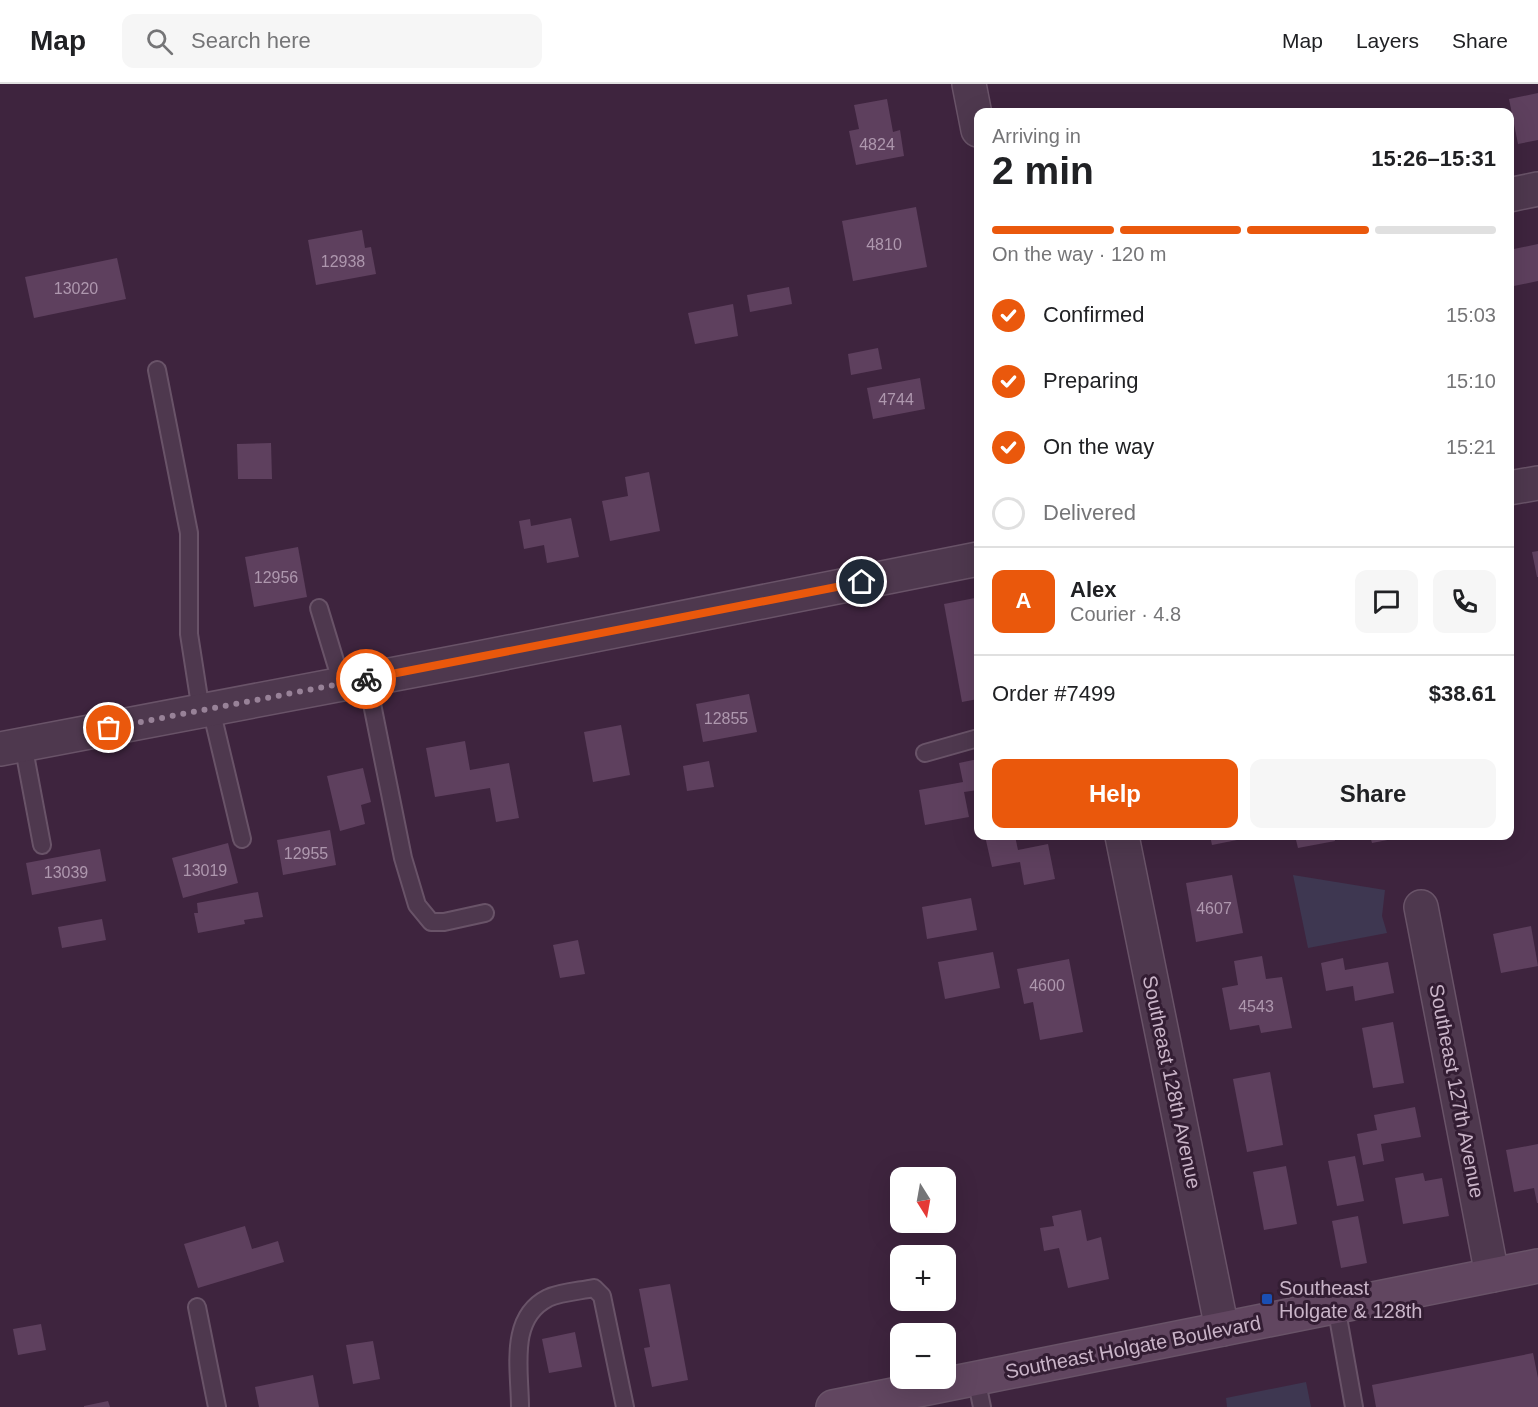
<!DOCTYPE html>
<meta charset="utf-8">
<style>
body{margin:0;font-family:Helvetica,sans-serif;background:#f6f6f6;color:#202124;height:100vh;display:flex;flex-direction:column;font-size:22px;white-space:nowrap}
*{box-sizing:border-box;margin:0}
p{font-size:20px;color:#757577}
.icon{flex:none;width:33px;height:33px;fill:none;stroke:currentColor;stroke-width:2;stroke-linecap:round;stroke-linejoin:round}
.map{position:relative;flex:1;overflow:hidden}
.panel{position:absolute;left:974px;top:24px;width:540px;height:732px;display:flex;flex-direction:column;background:#fff;border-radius:12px;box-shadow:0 6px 24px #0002}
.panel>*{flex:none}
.needle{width:39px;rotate:169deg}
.fabs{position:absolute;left:890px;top:1083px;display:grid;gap:12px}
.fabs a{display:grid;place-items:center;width:66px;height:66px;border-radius:12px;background:#fff;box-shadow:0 6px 24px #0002;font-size:30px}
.pin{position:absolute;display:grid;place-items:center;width:51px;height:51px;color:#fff;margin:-26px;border:3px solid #fff;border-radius:50%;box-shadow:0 2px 6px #0007}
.courier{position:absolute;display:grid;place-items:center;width:60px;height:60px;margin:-30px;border:4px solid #ea580c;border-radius:50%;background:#fff;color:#222;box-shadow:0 2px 8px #0007}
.overview em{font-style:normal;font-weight:700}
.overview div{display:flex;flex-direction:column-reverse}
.overview{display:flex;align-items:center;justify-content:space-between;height:102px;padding:0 18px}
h1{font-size:39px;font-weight:700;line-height:45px}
.bar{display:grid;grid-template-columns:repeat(4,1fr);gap:9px 6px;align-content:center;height:72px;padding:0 18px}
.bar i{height:8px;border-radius:4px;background:#e0e0e0}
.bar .selected{background:#ea580c}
.bar p{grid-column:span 4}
.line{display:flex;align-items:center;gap:15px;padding:0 18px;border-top:2px solid #e0e0e0}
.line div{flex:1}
.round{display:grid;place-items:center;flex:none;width:63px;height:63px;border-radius:12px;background:#f6f6f6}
ol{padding:0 18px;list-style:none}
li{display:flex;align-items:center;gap:18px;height:66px}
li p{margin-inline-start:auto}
li .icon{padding:6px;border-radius:50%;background:#ea580c;color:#fff;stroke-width:4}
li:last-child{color:#757577}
li i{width:33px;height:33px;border:3px solid #e0e0e0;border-radius:50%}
.action{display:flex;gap:12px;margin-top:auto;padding:12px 18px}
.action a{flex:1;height:69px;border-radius:12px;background:#ea580c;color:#fff;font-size:24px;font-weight:700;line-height:69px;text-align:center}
.action a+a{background:#f6f6f6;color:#202124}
header{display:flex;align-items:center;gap:36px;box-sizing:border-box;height:84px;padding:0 30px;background:#fff;border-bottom:2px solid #e0e0e0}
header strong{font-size:28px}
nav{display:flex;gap:33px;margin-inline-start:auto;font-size:21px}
.search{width:420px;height:54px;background:#f6f6f6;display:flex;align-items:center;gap:15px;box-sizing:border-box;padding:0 21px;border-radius:12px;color:#757577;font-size:22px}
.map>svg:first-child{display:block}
.green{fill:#3e3751}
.building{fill:#5e405e}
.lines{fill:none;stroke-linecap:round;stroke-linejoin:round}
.lane-casing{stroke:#695368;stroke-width:20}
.street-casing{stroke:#695368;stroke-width:36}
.secondary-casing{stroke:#695368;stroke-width:36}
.lane{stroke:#4e384e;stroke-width:16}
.street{stroke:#4e384e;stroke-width:33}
.secondary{stroke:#614660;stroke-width:33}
.done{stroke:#988298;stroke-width:6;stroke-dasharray:0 10.8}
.route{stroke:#ea580c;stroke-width:8}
.transit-dot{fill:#1a4fb4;stroke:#331d33;stroke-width:2}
.labels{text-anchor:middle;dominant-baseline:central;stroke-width:6;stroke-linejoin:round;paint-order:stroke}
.number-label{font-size:16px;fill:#ae97ae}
.street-label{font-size:20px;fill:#c9b4c8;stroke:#331d33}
.poi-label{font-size:20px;fill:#c9b4c8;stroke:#331d33;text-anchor:start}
</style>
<header>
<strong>Map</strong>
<div class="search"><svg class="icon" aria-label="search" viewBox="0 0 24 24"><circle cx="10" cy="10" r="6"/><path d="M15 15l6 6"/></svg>Search here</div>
<nav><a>Map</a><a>Layers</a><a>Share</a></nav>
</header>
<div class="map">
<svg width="1538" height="1323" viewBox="0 0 1538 1323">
<rect width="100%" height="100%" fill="#3e243e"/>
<g class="green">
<path d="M1293,791L1385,806L1382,832L1387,849L1308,864Z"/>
<path d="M1306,1298L1311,1323H1227L1226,1314Z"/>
</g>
<g class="building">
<path d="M1538,9V56L1518,60L1509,15Z"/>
<path d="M887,15L893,48L900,46L904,72L856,81L849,47L859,45L854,21Z"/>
<path d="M916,123L927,183L853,197L842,137Z"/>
<path d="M362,146L365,164L371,163L376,190L316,201L308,156Z"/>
<path d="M1538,160V197L1509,203V166Z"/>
<path d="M117,174L126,215L34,234L25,193Z"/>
<path d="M789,203L792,220L750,228L747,211Z"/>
<path d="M733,220L738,252L695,260L688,229Z"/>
<path d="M878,264L882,285L851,291L848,270Z"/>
<path d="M920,294L925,325L873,335L867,304Z"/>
<path d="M1509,324L1514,344L1509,345Z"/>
<path d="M271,359L272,395H238L237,360Z"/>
<path d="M649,388L660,447L610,457L602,417L628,412L625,393Z"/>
<path d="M571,434L579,473L547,479L544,461L524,465L519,437L530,435L531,442Z"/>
<path d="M298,463L307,513L254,523L245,473Z"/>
<path d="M1538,467V493H1537L1532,468Z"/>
<path d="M975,514L978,529V615L962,618L944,520Z"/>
<path d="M749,610L757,648L703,658L696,620Z"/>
<path d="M621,641L630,691L593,698L584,648Z"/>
<path d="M465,657L470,686L509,679L519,734L496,738L490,704L435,713L426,664Z"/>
<path d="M978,675V706L964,708L969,733L925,741L919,706L963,698L959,679Z"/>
<path d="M709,677L714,703L687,707L683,682Z"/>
<path d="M363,684L371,718L361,721L365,740L340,747L327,692Z"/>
<path d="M330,746L336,781L283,791L277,756Z"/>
<path d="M985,752H1015L1018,766L1048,760L1055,795L1024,801L1020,778L992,783Z"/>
<path d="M1210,752H1236L1237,756L1212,761Z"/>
<path d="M1295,752H1334L1335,757L1298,764Z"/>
<path d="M1370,752H1403V753L1372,759Z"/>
<path d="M228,759L238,799L183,814L172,774Z"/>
<path d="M100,765L106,797L32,811L26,779Z"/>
<path d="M1232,791L1243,849L1196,858L1186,799Z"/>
<path d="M258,808L263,833L244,836L245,840L198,849L194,829H198L197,819Z"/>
<path d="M971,814L977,846L927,855L922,823Z"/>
<path d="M102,835L106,856L62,864L58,843Z"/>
<path d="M1531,842L1538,882L1501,889L1493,850Z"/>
<path d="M578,856L585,890L560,894L553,861Z"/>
<path d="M993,868L1000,904L945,915L938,878Z"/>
<path d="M1262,872L1266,895L1282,893L1292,944L1261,949L1259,941L1230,946L1222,904L1238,901L1234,877Z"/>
<path d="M1343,874L1345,886L1388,878L1394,909L1355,917L1353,902L1326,907L1321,879Z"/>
<path d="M1069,875L1083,948L1040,956L1033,918L1024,920L1017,885Z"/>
<path d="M1393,938L1404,999L1373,1004L1362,944Z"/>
<path d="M1270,988L1283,1061L1247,1068L1233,995Z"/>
<path d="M1415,1023L1421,1053L1381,1060L1384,1077L1363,1081L1357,1050L1377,1046L1374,1031Z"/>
<path d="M1538,1060V1119H1537L1534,1104L1514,1108L1506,1066Z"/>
<path d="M1355,1072L1364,1117L1337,1122L1328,1077Z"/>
<path d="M1286,1082L1297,1140L1264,1146L1253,1088Z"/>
<path d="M1423,1089L1425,1097L1442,1094L1449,1132L1403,1140L1395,1094Z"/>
<path d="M1081,1126L1087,1157L1101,1153L1109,1195L1068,1204L1059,1164L1044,1167L1040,1144L1054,1142L1052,1132Z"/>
<path d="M1358,1132L1367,1179L1341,1184L1332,1137Z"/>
<path d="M245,1142L252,1165L278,1157L284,1178L198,1204L184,1160Z"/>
<path d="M670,1200L688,1296L652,1303L644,1264L650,1263L639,1205Z"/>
<path d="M41,1240L46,1266L18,1271L13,1245Z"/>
<path d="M575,1248L582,1283L549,1289L542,1255Z"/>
<path d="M373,1257L380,1295L353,1300L346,1261Z"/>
<path d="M1533,1269L1538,1294V1323H1376L1372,1301Z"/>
<path d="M313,1291L319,1323H259L255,1303Z"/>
<path d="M108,1317L110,1323H84V1322Z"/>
</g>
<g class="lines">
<defs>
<g id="lane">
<path d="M157,286L189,449V550L201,627"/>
<path d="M319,524L342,600"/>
<path d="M367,595L403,774L417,821L431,838H444L485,829"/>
<path d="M211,625L242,755"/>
<path d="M23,660L42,761"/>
<path d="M925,669L978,654"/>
<path d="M1336,1222L1354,1323"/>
<path d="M197,1223L217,1323"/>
<path d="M976,1294L982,1323"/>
<path d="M520,1323C520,1286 508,1234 548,1214C561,1208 580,1207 594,1204L602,1212L625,1323"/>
</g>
<g id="street">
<path d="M969,0L978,46"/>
<path d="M1509,111L1538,105"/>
<path d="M1509,404L1538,399"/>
<path d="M0,665L469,576L978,475"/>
<path d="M1122,752L1222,1245"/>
<path d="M1421,823L1492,1191"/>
</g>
<path id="secondary" d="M833,1323L1538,1182"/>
</defs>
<use href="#lane" class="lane-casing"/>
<use href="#street" class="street-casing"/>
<use href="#secondary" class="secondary-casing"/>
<use href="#lane" class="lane"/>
<use href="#street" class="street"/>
<use href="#secondary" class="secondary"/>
</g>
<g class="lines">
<path class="done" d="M109,644L366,595"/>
<path class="route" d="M366,595L862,498"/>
</g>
<rect class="transit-dot" x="1261" y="1209" width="12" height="12" rx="3"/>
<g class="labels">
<g class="number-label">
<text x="877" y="60">4824</text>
<text x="884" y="160">4810</text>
<text x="343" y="177">12938</text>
<text x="76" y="204">13020</text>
<text x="896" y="315">4744</text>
<text x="276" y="493">12956</text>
<text x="726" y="634">12855</text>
<text x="306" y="769">12955</text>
<text x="205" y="786">13019</text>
<text x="66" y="788">13039</text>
<text x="1214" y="824">4607</text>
<text x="1047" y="901">4600</text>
<text x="1256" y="922">4543</text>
</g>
<g class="street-label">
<text transform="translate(1172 998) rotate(78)">Southeast 128th Avenue</text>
<text transform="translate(1457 1007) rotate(79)">Southeast 127th Avenue</text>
<text transform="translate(1133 1263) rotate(-11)">Southeast Holgate Boulevard</text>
</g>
<g class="poi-label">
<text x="1279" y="1204">Southeast<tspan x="1279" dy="23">Holgate &amp; 128th</tspan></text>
</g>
</g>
</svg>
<div class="fabs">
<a><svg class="needle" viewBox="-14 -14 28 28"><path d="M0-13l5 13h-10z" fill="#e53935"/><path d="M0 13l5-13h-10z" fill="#757577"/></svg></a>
<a>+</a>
<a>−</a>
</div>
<div class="pin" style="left:109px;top:644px;background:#ea580c"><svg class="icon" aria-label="bag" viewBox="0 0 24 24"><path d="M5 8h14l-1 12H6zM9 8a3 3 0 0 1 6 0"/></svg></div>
<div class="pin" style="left:862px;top:498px;background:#1f2937"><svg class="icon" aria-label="home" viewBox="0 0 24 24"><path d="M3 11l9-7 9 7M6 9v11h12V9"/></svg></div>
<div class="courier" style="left:366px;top:595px"><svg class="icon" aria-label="bike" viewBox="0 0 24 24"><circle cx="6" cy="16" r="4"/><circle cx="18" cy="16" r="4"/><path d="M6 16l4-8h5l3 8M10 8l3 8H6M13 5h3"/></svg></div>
<section class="panel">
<div class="overview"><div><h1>2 min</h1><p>Arriving in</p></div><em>15:26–15:31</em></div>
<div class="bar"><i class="selected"></i><i class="selected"></i><i class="selected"></i><i></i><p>On the way · 120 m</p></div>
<ol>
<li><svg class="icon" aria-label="check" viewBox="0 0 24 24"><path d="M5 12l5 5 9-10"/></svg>Confirmed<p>15:03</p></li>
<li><svg class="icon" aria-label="check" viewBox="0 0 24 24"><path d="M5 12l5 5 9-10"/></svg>Preparing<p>15:10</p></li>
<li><svg class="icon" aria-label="check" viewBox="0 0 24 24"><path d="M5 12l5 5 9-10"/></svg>On the way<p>15:21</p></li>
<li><i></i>Delivered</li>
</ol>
<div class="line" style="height:108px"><b class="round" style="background:#ea580c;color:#fff">A</b><div><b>Alex</b><p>Courier · 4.8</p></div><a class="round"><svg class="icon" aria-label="chat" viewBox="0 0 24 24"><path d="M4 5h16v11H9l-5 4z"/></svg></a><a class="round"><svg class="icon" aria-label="phone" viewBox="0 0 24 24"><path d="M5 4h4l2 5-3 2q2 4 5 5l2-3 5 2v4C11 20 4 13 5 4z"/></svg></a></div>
<div class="line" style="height:78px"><div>Order #7499</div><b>$38.61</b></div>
<div class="action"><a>Help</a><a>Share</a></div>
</section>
</div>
